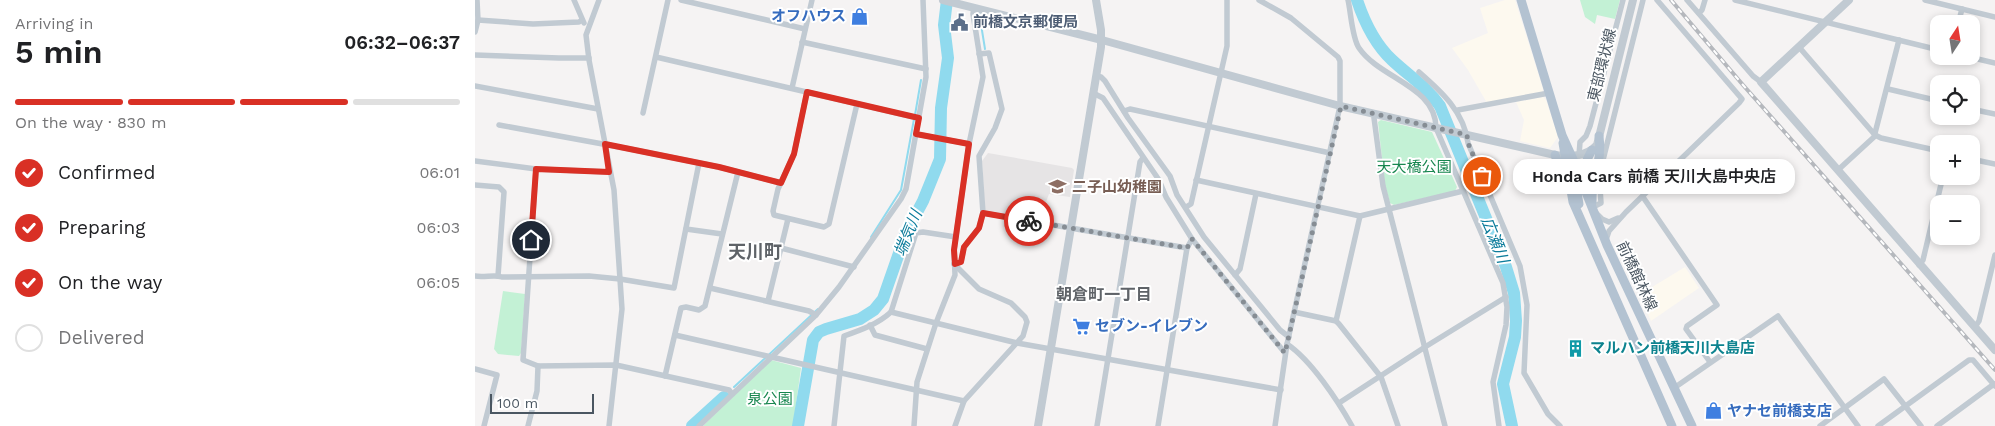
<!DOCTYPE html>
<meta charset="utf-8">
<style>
body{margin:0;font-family:"Work Sans","Noto Sans JP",sans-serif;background:#f6f6f6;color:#202124;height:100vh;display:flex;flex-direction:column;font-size:19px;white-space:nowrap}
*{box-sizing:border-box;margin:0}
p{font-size:16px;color:#757577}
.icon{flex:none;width:28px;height:28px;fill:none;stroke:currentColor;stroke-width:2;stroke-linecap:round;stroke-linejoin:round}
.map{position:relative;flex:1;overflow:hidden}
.side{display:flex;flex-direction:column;background:#fff;width:475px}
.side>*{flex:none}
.needle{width:32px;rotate:12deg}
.tools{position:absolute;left:1455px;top:15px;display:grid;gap:10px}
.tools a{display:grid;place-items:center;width:50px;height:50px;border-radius:10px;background:#fff;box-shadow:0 2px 8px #0003;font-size:25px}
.scale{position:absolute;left:15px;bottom:12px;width:104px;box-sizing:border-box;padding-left:5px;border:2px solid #4a5661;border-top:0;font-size:14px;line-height:18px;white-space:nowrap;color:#4a5661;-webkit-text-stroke:4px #fff;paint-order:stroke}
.pin{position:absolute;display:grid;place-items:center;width:42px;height:42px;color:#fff;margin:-21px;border:2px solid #fff;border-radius:50%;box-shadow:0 1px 5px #0007}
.courier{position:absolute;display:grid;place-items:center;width:50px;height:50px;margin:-25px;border:4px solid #d93025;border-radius:50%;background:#fff;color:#222;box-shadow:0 1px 6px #0007}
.bubble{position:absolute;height:35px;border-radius:15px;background:#fff;box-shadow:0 2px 8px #0003;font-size:16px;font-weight:600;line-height:35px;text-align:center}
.summary em{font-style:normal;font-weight:600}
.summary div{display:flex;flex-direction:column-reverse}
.summary{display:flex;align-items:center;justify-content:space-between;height:85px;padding:0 15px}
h1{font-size:32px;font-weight:600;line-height:38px}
.bar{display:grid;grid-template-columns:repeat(4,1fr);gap:8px 5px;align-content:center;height:60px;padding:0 15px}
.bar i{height:6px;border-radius:4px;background:#e0e0e0}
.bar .selected{background:#d93025}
.bar p{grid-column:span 4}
ol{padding:0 15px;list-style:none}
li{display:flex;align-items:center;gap:15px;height:55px}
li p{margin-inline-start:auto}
li .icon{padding:5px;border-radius:50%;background:#d93025;color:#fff;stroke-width:4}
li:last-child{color:#757577}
li i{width:28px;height:28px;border:2px solid #e0e0e0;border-radius:50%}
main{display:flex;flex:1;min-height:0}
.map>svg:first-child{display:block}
.commercial{fill:#fdf9ef}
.education{fill:#e6e4e5}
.green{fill:#c3f1d5}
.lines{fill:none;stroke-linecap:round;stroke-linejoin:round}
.stream{stroke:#90daee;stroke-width:2}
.river{stroke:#90daee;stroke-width:12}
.minor{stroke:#c1cad2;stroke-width:5.5}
.tertiary{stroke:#c1cad2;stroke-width:8}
.primary{stroke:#b3c2d1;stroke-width:9}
.rail-casing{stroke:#b5b8bd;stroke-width:4}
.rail{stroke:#fff;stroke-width:2;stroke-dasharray:5.5;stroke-linecap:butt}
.done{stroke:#868d94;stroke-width:5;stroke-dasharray:0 9}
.route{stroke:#d93025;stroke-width:6}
.labels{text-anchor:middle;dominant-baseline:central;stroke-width:4;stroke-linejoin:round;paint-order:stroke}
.shop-label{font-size:15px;font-weight:bold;fill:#366cbe;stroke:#fff;text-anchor:start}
.service-label{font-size:15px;font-weight:bold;fill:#4e5e75;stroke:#fff;text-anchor:start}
.street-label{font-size:15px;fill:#4a5661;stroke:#fff}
.park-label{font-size:15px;fill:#17864f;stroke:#fff}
.education-label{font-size:15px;font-weight:bold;fill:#785e54;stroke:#fff;text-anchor:start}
.culture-label{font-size:15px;font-weight:bold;fill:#0d838f;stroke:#fff;text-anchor:start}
.water-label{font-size:16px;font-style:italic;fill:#0c7c9b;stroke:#fff}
.neighbourhood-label{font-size:16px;font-weight:bold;fill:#5f6368;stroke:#fff}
.quarter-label{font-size:18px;font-weight:bold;fill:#5f6368;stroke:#fff}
</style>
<main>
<section class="side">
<div class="summary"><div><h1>5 min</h1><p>Arriving in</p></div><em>06:32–06:37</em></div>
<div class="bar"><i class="selected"></i><i class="selected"></i><i class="selected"></i><i></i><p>On the way · 830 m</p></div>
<ol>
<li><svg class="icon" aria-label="check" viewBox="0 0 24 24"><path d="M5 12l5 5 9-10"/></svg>Confirmed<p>06:01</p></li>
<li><svg class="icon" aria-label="check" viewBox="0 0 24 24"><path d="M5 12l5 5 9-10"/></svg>Preparing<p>06:03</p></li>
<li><svg class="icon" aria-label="check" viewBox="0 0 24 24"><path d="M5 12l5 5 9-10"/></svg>On the way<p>06:05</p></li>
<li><i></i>Delivered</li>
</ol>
</section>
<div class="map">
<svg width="1520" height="426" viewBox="0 0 1520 426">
<rect width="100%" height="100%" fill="#f5f3f3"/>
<g class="commercial">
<path d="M1030,0H1040L1068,89L1067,93L1012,103L993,70L977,48L1013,33L1005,8Z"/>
<path d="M1068,97L1071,100L1083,137L1075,148L1045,141L1049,120L1041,102Z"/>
<path d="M1210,267L1224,288L1176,321L1164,295Z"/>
</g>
<path class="education" d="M513,153L597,168L599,170L595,197L574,194L568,210L570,222L513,213L510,210L507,161Z"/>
<g class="green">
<path d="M1105,0H1145L1140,19L1122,15L1120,24L1110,17Z"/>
<path d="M906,120L957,132L982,187L980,191L919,205L915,203L910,185L903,122Z"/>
<path d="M28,291L50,294L46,353L44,356L23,354L19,349Z"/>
<path d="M296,360L326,368L318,426H228Z"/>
</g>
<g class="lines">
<g class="stream">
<path d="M504,12L510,49"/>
<path d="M440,115L446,80"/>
<path d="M396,237L426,190L439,119"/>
<path d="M259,387L343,309"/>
</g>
<g class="river">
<path d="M882,0C889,21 901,45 917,60C934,76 952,87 965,106L1031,267L1039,293L1041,321L1040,337L1028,384L1037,426"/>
<path d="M217,426L249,397"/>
<path d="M323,426L338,340L344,332L351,329L385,319L399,310L408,299L431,233L448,201L465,159L466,108L473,58L469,25L472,0"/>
</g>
<g class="minor">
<path d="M99,0L109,23"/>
<path d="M124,0L111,35L114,60L139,190L147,309L134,426"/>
<path d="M206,0L330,29"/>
<path d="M784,0L816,18L863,57L865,61V106L812,344L800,426"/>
<path d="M873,0C876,13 877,38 884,48C905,79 961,86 961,128L1028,283L1032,307L1031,325L1018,382L1024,426"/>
<path d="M1212,0L1278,76L1286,82"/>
<path d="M1260,0L1464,50"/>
<path d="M1450,0L1520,17"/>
<path d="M1224,13L1227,10L1230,0"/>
<path d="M3,20L58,24L104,22L107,20"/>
<path d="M1483,24L1487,9"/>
<path d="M0,32L3,20L2,0"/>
<path d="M327,42L451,69"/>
<path d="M1324,47L1400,135L1406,138L1464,151"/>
<path d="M0,55L84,58H114"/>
<path d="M1490,56L1520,63"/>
<path d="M181,57L443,118"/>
<path d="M944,72C967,92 989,112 993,143L1045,266L1052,305L1049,373L1073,414L1085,426"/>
<path d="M621,76L626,77L630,81L653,118L695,176L702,195L729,237L805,330L814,337"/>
<path d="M0,86L123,109"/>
<path d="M317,88L337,0"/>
<path d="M1413,89L1464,101"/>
<path d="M332,92L319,154L303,189L298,211L299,215L349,227L354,224L382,104"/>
<path d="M618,93L628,98L684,180L691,197L717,239L810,353"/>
<path d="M1496,109L1520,114"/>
<path d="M983,110L1074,93"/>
<path d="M649,111L655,109L855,153"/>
<path d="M168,113L193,0"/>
<path d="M900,114L899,118L908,186L970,426"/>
<path d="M24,125L155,149L244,167L306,183"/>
<path d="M441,134L494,144"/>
<path d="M1104,155L1105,142L1111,136L1115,126L1148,0"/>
<path d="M1496,159L1520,164"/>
<path d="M0,161L61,169L134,172"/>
<path d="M61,169L48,360L63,366L141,365L254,390L257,394"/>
<path d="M1363,170L1399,137L1424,40"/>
<path d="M721,180L885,216L988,191"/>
<path d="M0,185L24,187L29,192L23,276"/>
<path d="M1168,197L1242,305L1212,326L1211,329L1235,362"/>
<path d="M711,207L716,204L752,46V0"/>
<path d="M1118,207L1126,203L1125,188L1127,164L1168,0"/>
<path d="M508,213L712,248"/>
<path d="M1121,213L1127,219L1134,222L1143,218"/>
<path d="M211,229L247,234"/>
<path d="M1131,240L1134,231L1151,212L1264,103L1267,99L1182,0"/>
<path d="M306,248L379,267"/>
<path d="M479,264L486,262L489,247L504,228L508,213L504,156L520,128L527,109L514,53L504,54"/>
<path d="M479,264L504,289L536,303L550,317L552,322L548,336L489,401L480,426"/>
<path d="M1444,265L1448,260L1468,176"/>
<path d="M760,275L765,269L781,194"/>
<path d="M0,276C9,278 19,274 27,277L114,276L145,279L199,288L224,163"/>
<path d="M235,288L334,311L341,315"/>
<path d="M293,301L313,219"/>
<path d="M416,312L542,343L806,390"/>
<path d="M819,312L861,321L864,324L906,377L923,426"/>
<path d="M861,321L885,216"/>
<path d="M395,325L400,335L452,349"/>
<path d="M1500,327L1504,321L1520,255"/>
<path d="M200,335L489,401"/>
<path d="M812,344C836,360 863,401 877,426"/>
<path d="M0,369L22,375L9,426"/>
<path d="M190,376L206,308L211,307L224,310L230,306L263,172"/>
<path d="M1199,388L1303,316L1383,426"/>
<path d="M864,403L950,347L1031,297"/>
<path d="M53,426L62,391L63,366"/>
<path d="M224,426L341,315L364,287L426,199L431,189L451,77L448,0"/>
<path d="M359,426L369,336C386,330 403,324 416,312L441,233L448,232L481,237"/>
<path d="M439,426L442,382L461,323L480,275L479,250L494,144L508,77L498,14L499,7"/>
<path d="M622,426L665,162L668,158"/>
<path d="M683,426L712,248L717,239"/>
<path d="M1345,426L1409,379L1446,426"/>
<path d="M1403,426L1494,360H1498L1520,386"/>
<path d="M1462,426L1519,384"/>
</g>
<g class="tertiary">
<path d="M468,0L627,40L865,106L1080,155C1095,157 1111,157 1122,145L1158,0"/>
<path d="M1374,0L1286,82L1520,350"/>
<path d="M563,426L626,47V30L621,0"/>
</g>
<g class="primary">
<path d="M1046,0L1087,135L1097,157L1132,245L1217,426"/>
<path d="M1088,143L1098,202L1197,426"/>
<path d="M1080,155L1088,176"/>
<path d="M1117,202C1116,178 1128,161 1124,136"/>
<path d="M1104,204C1099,186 1109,165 1117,150"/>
</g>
<defs>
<path id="rail" d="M1196,0L1268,85L1520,370"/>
</defs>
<use href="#rail" class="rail-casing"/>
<use href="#rail" class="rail"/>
</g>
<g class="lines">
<path class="done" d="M554,221L712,248L717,239L810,353L866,106L992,135L993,143L1007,176"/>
<path class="route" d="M56,240L61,169L134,172L130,144L244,167L306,183L319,154L332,92L444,118L441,134L494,144L479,250L480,264L486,262L489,247L504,228L508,213L554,221"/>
</g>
<defs>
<symbol id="shop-bare" viewBox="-9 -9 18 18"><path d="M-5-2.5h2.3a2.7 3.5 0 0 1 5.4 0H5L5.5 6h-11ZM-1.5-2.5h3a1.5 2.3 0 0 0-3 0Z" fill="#3f7fe0" stroke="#fff" stroke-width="2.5" paint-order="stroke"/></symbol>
<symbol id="civic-bare" viewBox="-9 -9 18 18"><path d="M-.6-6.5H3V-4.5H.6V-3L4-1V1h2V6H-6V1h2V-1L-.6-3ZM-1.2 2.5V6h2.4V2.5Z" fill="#5c6f8a" stroke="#fff" stroke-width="2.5" paint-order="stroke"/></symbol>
<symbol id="school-bare" viewBox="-9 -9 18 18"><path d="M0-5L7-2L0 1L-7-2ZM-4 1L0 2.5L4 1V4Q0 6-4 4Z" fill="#8d6e63" stroke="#fff" stroke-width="2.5" paint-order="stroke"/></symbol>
<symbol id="supermarket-bare" viewBox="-9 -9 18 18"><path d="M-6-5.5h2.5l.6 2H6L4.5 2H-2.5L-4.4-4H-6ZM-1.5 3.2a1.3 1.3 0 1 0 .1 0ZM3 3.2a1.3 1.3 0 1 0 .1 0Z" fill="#3f7fe0" stroke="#fff" stroke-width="2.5" paint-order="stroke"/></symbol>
<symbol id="building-bare" viewBox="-9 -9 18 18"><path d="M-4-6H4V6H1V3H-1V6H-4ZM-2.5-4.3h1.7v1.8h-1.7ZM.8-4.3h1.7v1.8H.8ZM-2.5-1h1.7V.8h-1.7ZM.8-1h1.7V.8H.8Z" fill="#0f9aa8" stroke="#fff" stroke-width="2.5" paint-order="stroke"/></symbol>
</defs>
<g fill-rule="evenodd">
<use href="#shop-bare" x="372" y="4" width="25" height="25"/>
<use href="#civic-bare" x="472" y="10" width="25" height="25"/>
<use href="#school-bare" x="570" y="174" width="25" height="25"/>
<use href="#supermarket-bare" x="594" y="314" width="25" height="25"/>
<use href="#building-bare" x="1088" y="336" width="25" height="25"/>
<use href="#shop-bare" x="1226" y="398" width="25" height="25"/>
</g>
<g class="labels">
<g class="shop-label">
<text x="371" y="16" text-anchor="end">オフハウス</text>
<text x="620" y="326">セブン-イレブン</text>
<text x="1252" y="411">ヤナセ前橋支店</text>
</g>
<g class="service-label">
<text x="498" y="22">前橋文京郵便局</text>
</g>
<g class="street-label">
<text transform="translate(1127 65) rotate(-76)">東部環状線</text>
<text transform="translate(1162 276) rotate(65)">前橋館林線</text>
</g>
<g class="park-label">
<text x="939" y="167">天大橋公園</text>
<text x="295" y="399">泉公園</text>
</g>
<g class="education-label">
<text x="597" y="187">二子山幼稚園</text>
</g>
<g class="culture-label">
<text x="1115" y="348">マルハン前橋天川大島店</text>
</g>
<g class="water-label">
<text transform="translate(433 233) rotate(-68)">端気川</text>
<text transform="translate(1020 240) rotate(68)">広瀬川</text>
</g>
<g class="neighbourhood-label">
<text x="629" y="294">朝倉町一丁目</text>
</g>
<g class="quarter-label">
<text x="280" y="251">天川町</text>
</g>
</g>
</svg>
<div class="tools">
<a><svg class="needle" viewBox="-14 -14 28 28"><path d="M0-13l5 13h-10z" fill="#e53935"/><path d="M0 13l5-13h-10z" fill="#757577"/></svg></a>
<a><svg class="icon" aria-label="locate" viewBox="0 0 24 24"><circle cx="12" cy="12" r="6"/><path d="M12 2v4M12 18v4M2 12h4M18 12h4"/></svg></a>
<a>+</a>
<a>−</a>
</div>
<div class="scale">100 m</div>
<div class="pin" style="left:1007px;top:176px;background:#ea580c"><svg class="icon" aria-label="bag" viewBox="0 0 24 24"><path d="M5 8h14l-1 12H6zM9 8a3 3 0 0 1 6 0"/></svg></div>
<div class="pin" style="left:56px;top:240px;background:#1f2937"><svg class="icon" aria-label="home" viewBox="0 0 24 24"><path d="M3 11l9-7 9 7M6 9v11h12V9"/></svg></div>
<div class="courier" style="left:554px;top:221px"><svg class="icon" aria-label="bike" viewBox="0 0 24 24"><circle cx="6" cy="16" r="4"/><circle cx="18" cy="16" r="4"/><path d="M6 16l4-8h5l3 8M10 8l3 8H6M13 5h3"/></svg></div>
<div class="bubble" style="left:1038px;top:159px;width:282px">Honda Cars 前橋 天川大島中央店</div>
</div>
</main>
